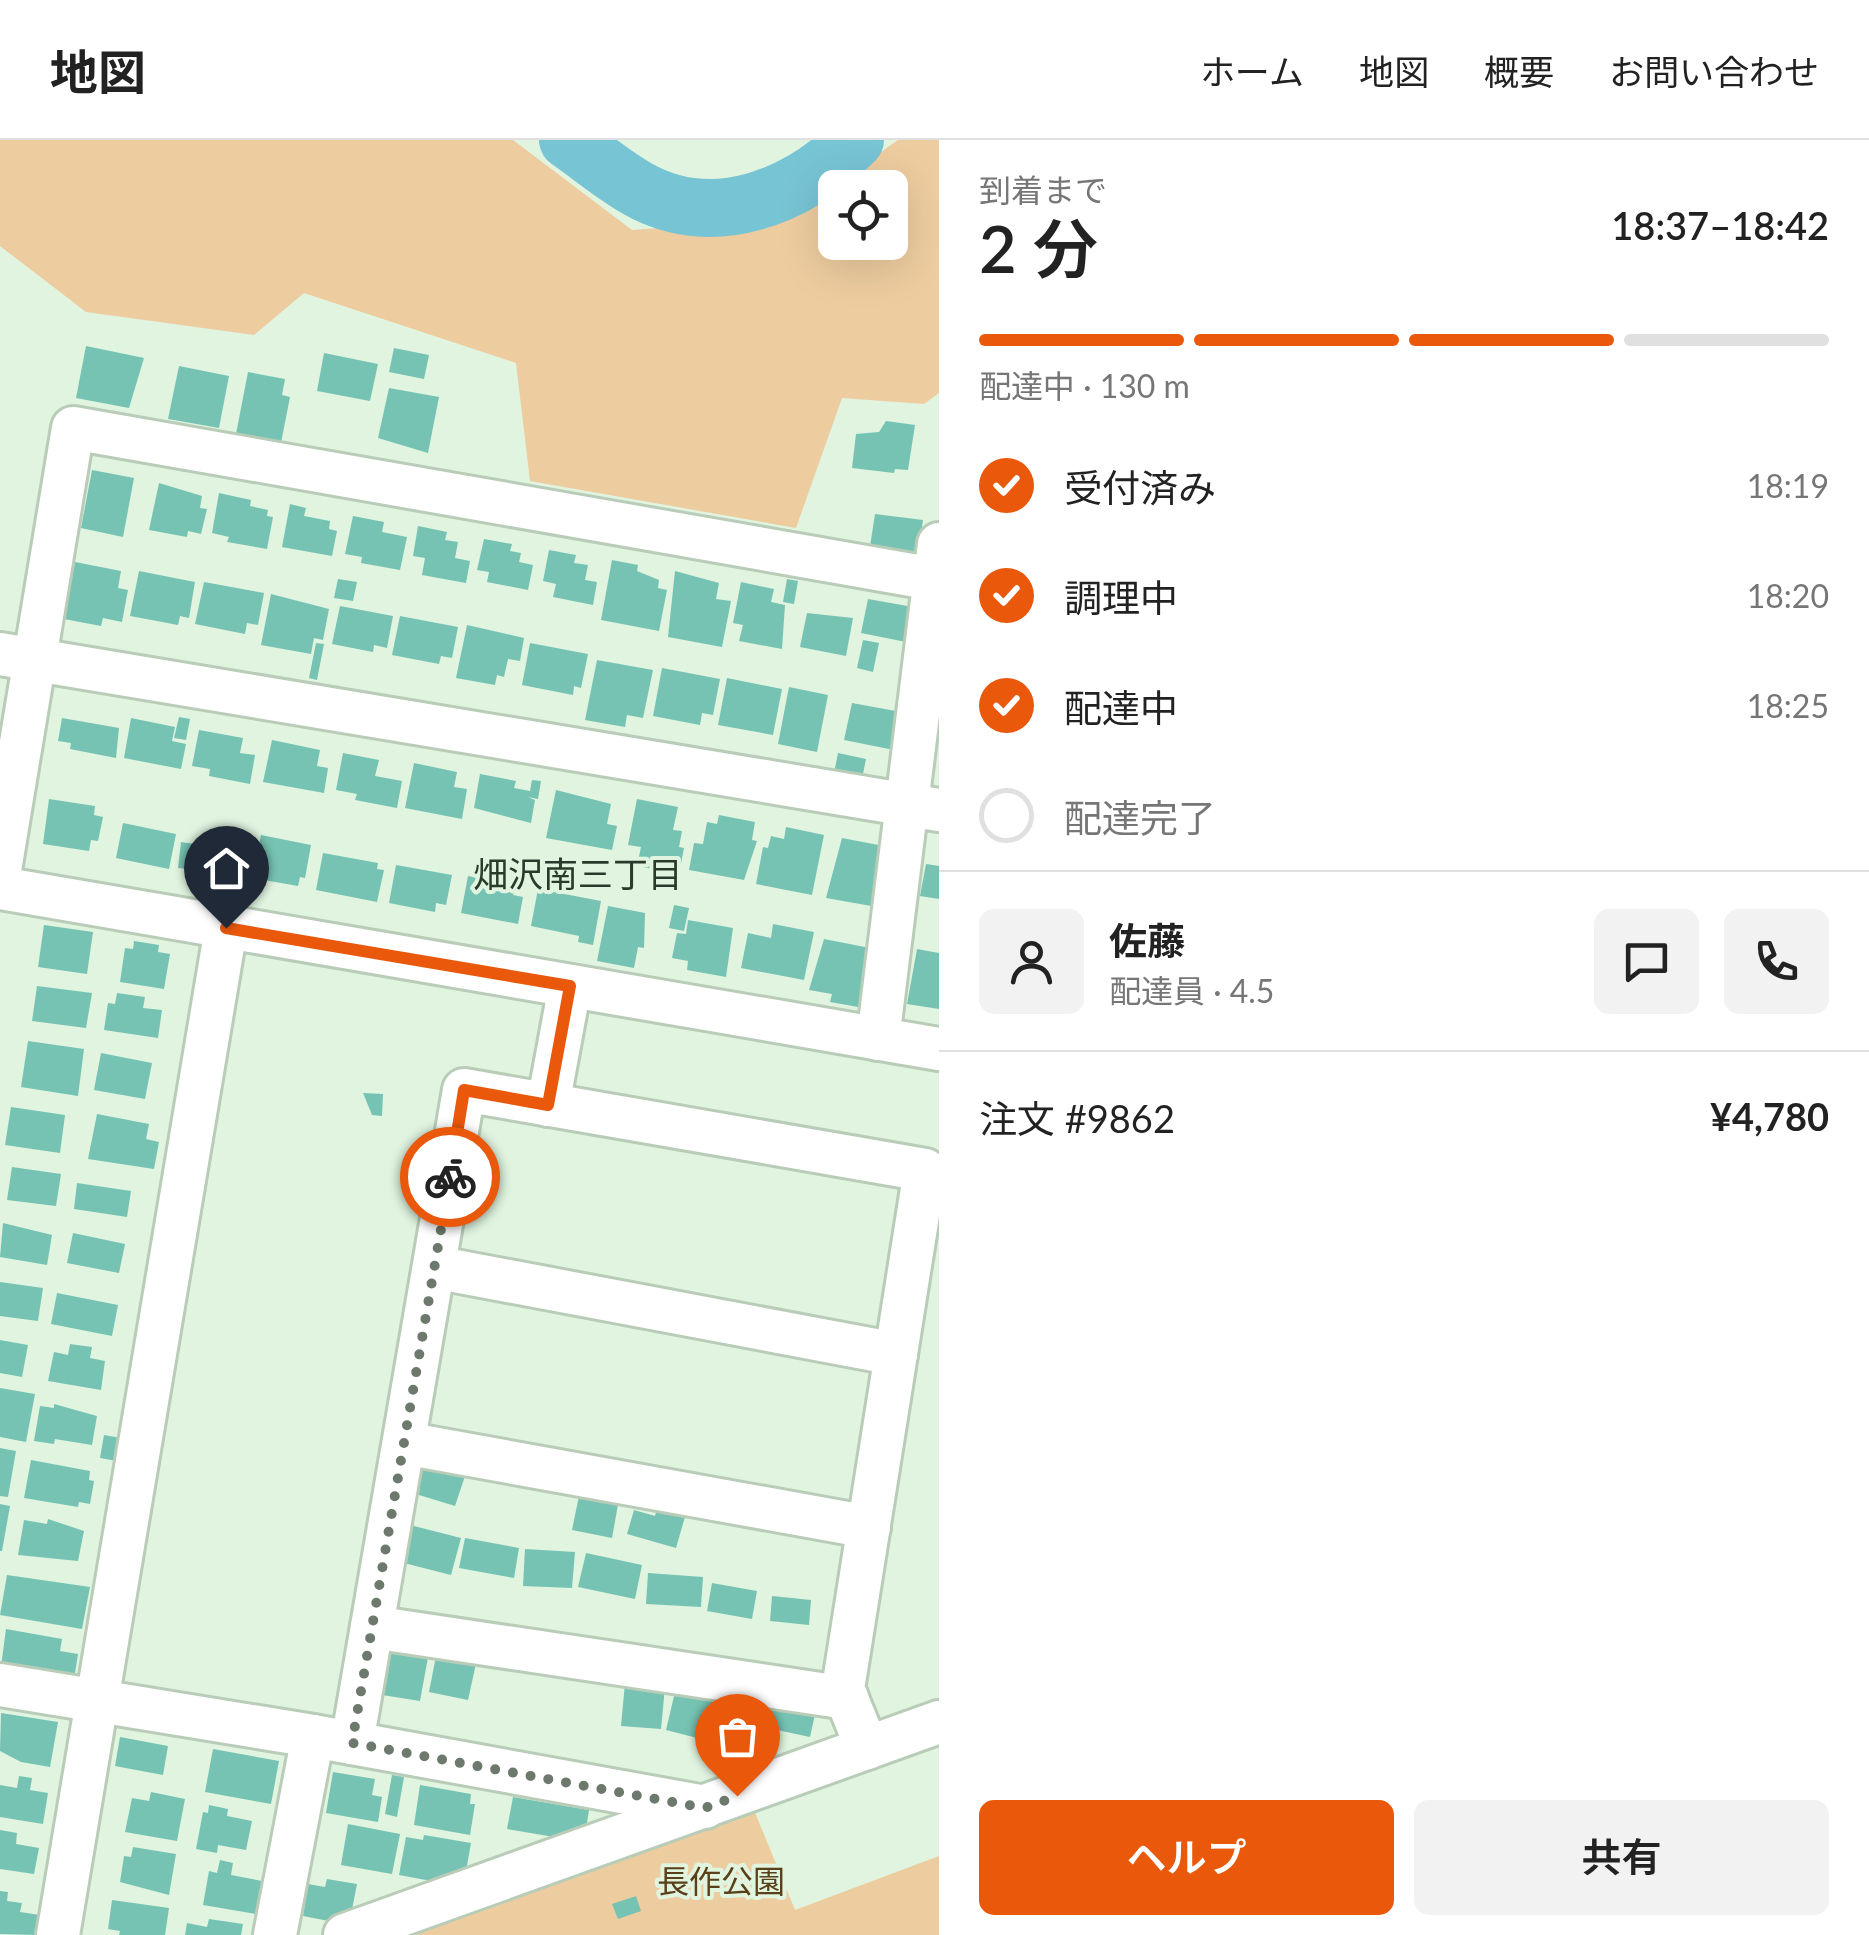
<!DOCTYPE html>
<html lang="ja">
<meta charset="utf-8">
<style>
body{margin:0;font-family:Lato,"Noto Sans JP",sans-serif;background:#f2f2f2;color:#222;height:100vh;display:flex;flex-direction:column;font-size:38px;white-space:nowrap}
*{box-sizing:border-box;margin:0}
p{font-size:32px;color:#767676}
.icon{flex:none;width:55px;height:55px;fill:none;stroke:currentColor;stroke-width:2;stroke-linecap:round;stroke-linejoin:round}
.map{position:relative;flex:1;overflow:hidden}
.sheet{display:flex;flex-direction:column;background:#fff;width:930px}
.sheet>*{flex:none}
.tools{position:absolute;left:818px;top:30px;display:grid;gap:20px}
.tools a{display:grid;place-items:center;width:90px;height:90px;border-radius:15px;background:#fff;box-shadow:0 10px 40px #0002;font-size:50px}
.pin{position:absolute;display:grid;place-items:center;width:85px;height:85px;color:#fff;margin:-102px -42px;border-radius:50% 50% 50% 0;rotate:-45deg;box-shadow:0 0 10px #0007}
.pin .icon{rotate:45deg}
.courier{position:absolute;display:grid;place-items:center;width:100px;height:100px;margin:-50px;border:8px solid #ea580c;border-radius:50%;background:#fff;color:#222;box-shadow:0 2px 12px #0007}
.summary em{font-style:normal;font-weight:600}
.summary div{display:flex;flex-direction:column-reverse}
.summary{display:flex;align-items:center;justify-content:space-between;height:170px;padding:0 40px}
h1{font-size:65px;font-weight:600;line-height:75px}
.bar{display:grid;grid-template-columns:repeat(4,1fr);gap:15px 10px;align-content:center;height:120px;padding:0 40px}
.bar i{height:12px;border-radius:8px;background:#e0e0e0}
.bar .on{background:#ea580c}
.bar p{grid-column:span 4}
.line{display:flex;align-items:center;gap:25px;padding:0 40px;border-top:2px solid #e0e0e0}
.line div{flex:1}
.round{display:grid;place-items:center;flex:none;width:105px;height:105px;border-radius:15px;background:#f2f2f2}
ol{padding:0 40px;list-style:none}
li{display:flex;align-items:center;gap:30px;height:110px}
li p{margin-inline-start:auto}
li .icon{padding:10px;border-radius:50%;background:#ea580c;color:#fff;stroke-width:4}
li:last-child{color:#767676}
li i{width:55px;height:55px;border:5px solid #e0e0e0;border-radius:50%}
.button{display:flex;gap:20px;margin-top:auto;padding:20px 40px}
.button a{flex:1;height:115px;border-radius:15px;background:#ea580c;color:#fff;font-size:40px;font-weight:600;line-height:115px;text-align:center}
.button a+a{background:#f2f2f2;color:#222}
header{display:flex;align-items:center;gap:60px;box-sizing:border-box;height:140px;padding:0 50px;background:#fff;border-bottom:2px solid #e0e0e0}
header strong{font-size:48px}
nav{display:flex;gap:55px;margin-inline-start:auto;font-size:35px}
main{display:flex;flex:1;min-height:0}
.map>svg:first-child{display:block}
.green{fill:#edcc9f;fill-rule:evenodd}
.lines{fill:none;stroke-linecap:round;stroke-linejoin:round}
.river{stroke:#77c4d5;stroke-width:58}
.building{fill:#76c3b3}
.minor-casing{stroke:#b8ccb8;stroke-width:48}
.minor{stroke:#fff;stroke-width:42}
.done{stroke:#6d796d;stroke-width:10;stroke-dasharray:0 18}
.route{stroke:#ea580c;stroke-width:12}
.labels{text-anchor:middle;dominant-baseline:central;stroke-width:8;stroke-linejoin:round;paint-order:stroke}
.park-label{font-size:32px;fill:#5a4018;stroke:#e0f4e0}
.neighbourhood-label{font-size:35px;fill:#2a3a2a;stroke:#e0f4e0}
</style>
<header>
<strong>地図</strong>
<nav><a>ホーム</a><a>地図</a><a>概要</a><a>お問い合わせ</a></nav>
</header>
<main>
<div class="map">
<svg width="939" height="1795" viewBox="0 0 939 1795">
<rect width="100%" height="100%" fill="#e0f4e0"/>
<g class="green">
<path d="M0,0H513L632,90L786,79L898,0H939V253L924,264L842,258L796,388L530,341L516,223L304,153L254,195L86,172L0,106ZM835,48H890V102H835Z"/>
<path d="M754,1670L795,1770L939,1716V1795H416L415,1791Z"/>
</g>
<g class="lines">
<path class="river" d="M568,0C591,16 613,35 638,49C714,92 799,56 855,0"/>
</g>
<g class="building">
<path d="M86,206L144,218L129,268L76,258Z"/>
<path d="M394,208L429,215L424,239L389,232Z"/>
<path d="M324,213L378,224L370,261L317,251Z"/>
<path d="M179,226L229,236L219,288L168,279Z"/>
<path d="M248,232L285,239L282,255L290,257L280,308L235,299Z"/>
<path d="M389,248L439,257L428,313L378,298Z"/>
<path d="M886,281L915,285L908,330L895,329L894,333L852,328L856,294L879,292Z"/>
<path d="M92,330L134,338L123,397L81,388Z"/>
<path d="M159,343L202,356L200,368L207,369L201,394L188,391L187,397L149,390Z"/>
<path d="M219,353L251,360L250,366L268,370L267,376L273,377L267,409L227,402L229,397L212,393Z"/>
<path d="M290,364L306,368L304,376L330,381L329,389L337,391L332,416L282,407Z"/>
<path d="M875,374L923,380L917,420L869,413Z"/>
<path d="M353,376L384,382L382,392L407,397L400,430L361,423L362,417L345,414Z"/>
<path d="M418,386L447,392L445,400L458,402L455,418L470,421L466,443L422,435L425,418L413,416Z"/>
<path d="M484,399L512,404L510,411L521,413L519,422L533,425L528,450L487,442L489,432L477,430Z"/>
<path d="M549,410L576,415L574,423L588,425L585,440L597,442L593,465L553,457L556,444L543,441Z"/>
<path d="M612,420L638,425L637,431L659,440L658,448L667,450L659,491L601,480Z"/>
<path d="M75,422L121,431L118,448L128,450L122,482L103,478L101,486L64,479Z"/>
<path d="M139,431L195,442L189,478L180,476L178,485L130,476Z"/>
<path d="M675,431L719,443L716,459L731,461L722,507L668,497Z"/>
<path d="M338,439L357,442L353,461L334,458Z"/>
<path d="M787,439L798,441L794,464L783,462Z"/>
<path d="M204,442L264,453L258,485L247,483L245,494L195,484Z"/>
<path d="M741,442L774,449L771,462L785,465L782,509L739,501L743,485L733,483Z"/>
<path d="M271,454L329,469L323,500L314,498L311,514L261,505Z"/>
<path d="M868,459L913,467L906,502L861,493Z"/>
<path d="M340,466L393,476L387,508L374,505L373,512L332,504Z"/>
<path d="M807,473L853,478L846,516L800,507Z"/>
<path d="M400,476L458,487L452,518L441,516L439,524L392,515Z"/>
<path d="M467,485L524,498L520,521L508,519L504,537L497,535L495,545L456,538Z"/>
<path d="M863,500L879,503L873,532L857,528Z"/>
<path d="M316,503L324,504L317,540L309,538Z"/>
<path d="M530,503L588,514L581,548L574,546L573,555L522,545Z"/>
<path d="M597,520L653,530L643,578L627,575L625,587L585,580Z"/>
<path d="M662,528L720,539L713,575L702,573L700,585L653,576Z"/>
<path d="M727,538L782,549L773,595L718,585Z"/>
<path d="M789,547L828,555L817,612L778,604Z"/>
<path d="M852,563L901,572L894,610L844,600Z"/>
<path d="M179,577L190,579L186,600L174,598Z"/>
<path d="M62,578L119,588L116,618L70,609L71,603L58,601Z"/>
<path d="M131,578L175,587L172,601L186,604L181,629L124,618Z"/>
<path d="M199,590L243,598L240,613L255,615L250,644L209,636L210,629L192,626Z"/>
<path d="M272,600L320,610L317,626L328,628L324,653L263,642Z"/>
<path d="M343,613L379,620L375,636L402,641L397,668L355,660L357,654L336,650Z"/>
<path d="M838,613L866,619L861,644L833,638Z"/>
<path d="M414,623L457,632L454,647L467,649L462,679L405,668Z"/>
<path d="M480,634L516,641L514,648L530,651L532,640L541,641L538,659L528,657L535,660L531,683L474,668Z"/>
<path d="M556,650L611,664L607,684L617,686L612,710L546,698Z"/>
<path d="M49,659L95,666L94,675L103,677L98,701L91,700L89,711L43,704Z"/>
<path d="M637,659L678,667L673,690L682,691L679,707L684,708L679,734L637,726L641,707L628,705Z"/>
<path d="M719,675L755,682L752,700L757,701L744,740L689,730L694,703L703,704L707,682L717,684Z"/>
<path d="M123,683L176,694L169,729L116,718Z"/>
<path d="M786,687L824,695L812,755L756,744L763,707L768,708L771,696L784,699Z"/>
<path d="M261,695L311,705L305,738L300,737L298,746L253,738Z"/>
<path d="M842,698L889,707L877,767L826,758Z"/>
<path d="M181,702L222,708V714L235,716L232,734L178,728Z"/>
<path d="M323,713L378,723L377,729L384,730L377,762L316,750Z"/>
<path d="M926,724L939,726V759L920,756Z"/>
<path d="M396,725L452,735L446,765L436,763L435,772L389,763Z"/>
<path d="M468,736L516,745L513,755L523,757L518,784L461,773Z"/>
<path d="M538,749L601,761L593,805L578,802L579,796L531,786Z"/>
<path d="M674,765L689,768L684,791L669,788Z"/>
<path d="M608,766L645,773L644,808L638,807L634,828L597,821Z"/>
<path d="M688,780L733,788L726,837L687,830L688,821L672,818L677,793L686,794Z"/>
<path d="M773,784L814,792L804,840L741,828L748,793L771,798Z"/>
<path d="M44,785L93,792L87,834L38,827Z"/>
<path d="M824,799L875,809L864,868L830,862L832,854L809,850Z"/>
<path d="M134,801L159,805L158,812L170,814L164,849L120,842L125,808L133,809Z"/>
<path d="M917,809L939,813V869L907,864Z"/>
<path d="M37,846L92,853L86,888L32,881Z"/>
<path d="M117,853L145,857L143,868L162,870L158,898L104,890L108,863L115,864Z"/>
<path d="M28,901L84,909L78,956L21,947Z"/>
<path d="M101,913L152,923L145,959L94,950Z"/>
<path d="M363,953L383,954L382,976L372,975Z"/>
<path d="M11,967L65,975L60,1013L5,1005Z"/>
<path d="M97,974L149,984L146,999L159,1002L154,1029L88,1019Z"/>
<path d="M12,1027L61,1034L56,1066L7,1060Z"/>
<path d="M77,1043L131,1051L127,1077L74,1069Z"/>
<path d="M3,1083L52,1095L47,1125L0,1117Z"/>
<path d="M73,1093L125,1104L119,1133L67,1123Z"/>
<path d="M0,1142L43,1148L38,1181L0,1176Z"/>
<path d="M57,1153L118,1165L112,1196L51,1184Z"/>
<path d="M0,1200L28,1205L22,1237L0,1233Z"/>
<path d="M70,1204L92,1207L90,1218L105,1221L101,1250L48,1241L54,1212L68,1215Z"/>
<path d="M0,1248L35,1254L26,1302L0,1297Z"/>
<path d="M54,1264L97,1276L92,1305L55,1299L54,1304L34,1301L40,1266L54,1268Z"/>
<path d="M104,1295L121,1298L117,1321L100,1318Z"/>
<path d="M0,1308L16,1311L8,1357L0,1356Z"/>
<path d="M418,1315L467,1330L455,1366L406,1351Z"/>
<path d="M31,1320L90,1331L89,1340L94,1341L90,1364L79,1362L78,1367L24,1358Z"/>
<path d="M580,1351L619,1359L612,1398L572,1390Z"/>
<path d="M661,1355L689,1363L676,1408L627,1394L634,1370L655,1376Z"/>
<path d="M0,1364L10,1366L2,1411H0Z"/>
<path d="M48,1379L84,1391L78,1421L18,1415L24,1380L47,1384Z"/>
<path d="M410,1385L461,1398L451,1435L400,1422Z"/>
<path d="M465,1398L519,1408L514,1438L459,1428Z"/>
<path d="M525,1409L575,1412L572,1448L523,1446Z"/>
<path d="M586,1413L642,1425L635,1459L578,1447Z"/>
<path d="M648,1433L703,1437L701,1467L646,1464Z"/>
<path d="M7,1435L90,1447L82,1489L0,1475Z"/>
<path d="M712,1443L757,1451L752,1479L707,1471Z"/>
<path d="M772,1456L811,1460L809,1485L770,1481Z"/>
<path d="M6,1489L62,1499L60,1511L78,1514L73,1546L0,1534Z"/>
<path d="M390,1505L429,1512L420,1561L382,1555Z"/>
<path d="M437,1511L477,1519L468,1560L429,1552Z"/>
<path d="M625,1543L665,1547L661,1589L621,1586Z"/>
<path d="M771,1551L818,1561L810,1597L763,1587Z"/>
<path d="M675,1552L715,1562L705,1600L666,1590Z"/>
<path d="M723,1556L763,1565L754,1605L714,1596Z"/>
<path d="M1,1573L58,1582L50,1627L21,1622L0,1611Z"/>
<path d="M120,1597L168,1606L163,1635L115,1626Z"/>
<path d="M213,1609L279,1621L271,1664L205,1652Z"/>
<path d="M333,1632L375,1639L372,1655L382,1657L378,1682L326,1673Z"/>
<path d="M392,1635L404,1637L397,1677L385,1674Z"/>
<path d="M19,1636L32,1638L30,1650L48,1653L43,1684L0,1677V1645L17,1648Z"/>
<path d="M420,1645L471,1654L470,1664H475L470,1695L414,1685Z"/>
<path d="M151,1652L185,1659L177,1701L125,1692L132,1658L149,1661Z"/>
<path d="M513,1657L589,1670L584,1702L507,1689Z"/>
<path d="M209,1665L228,1669L227,1676L252,1681L246,1710L218,1705L217,1713L196,1709L203,1672L208,1673Z"/>
<path d="M348,1684L400,1694L392,1734L341,1725Z"/>
<path d="M0,1690L17,1693L16,1704L39,1708L34,1734L0,1729Z"/>
<path d="M424,1695L471,1703L466,1731L442,1743L399,1735L406,1697L423,1700Z"/>
<path d="M133,1707L176,1714L169,1755L120,1742L124,1716L131,1717Z"/>
<path d="M220,1720L233,1723L231,1735L262,1741L256,1774L203,1765L209,1731L217,1733Z"/>
<path d="M327,1739L357,1744L349,1785L303,1776L308,1744L325,1747Z"/>
<path d="M0,1751L8,1752L7,1761L22,1763L20,1772L40,1775L36,1795L0,1794Z"/>
<path d="M636,1756L641,1771L618,1779L612,1764Z"/>
<path d="M112,1760L169,1768L165,1795H119L120,1791L108,1789Z"/>
<path d="M209,1779L243,1784L241,1795H185L187,1783L207,1787Z"/>
</g>
<g class="lines">
<defs>
<g id="minor">
<path d="M0,514L939,670"/>
<path d="M0,730L73,288L934,439"/>
<path d="M0,748L939,909"/>
<path d="M878,899L939,404"/>
<path d="M548,965L570,846"/>
<path d="M434,1127L896,1214"/>
<path d="M404,1303L869,1387"/>
<path d="M372,1487L847,1558"/>
<path d="M0,1545L313,1596L705,1667"/>
<path d="M352,1603L464,950L925,1030L843,1549L867,1608"/>
<path d="M58,1795L226,788"/>
<path d="M275,1795L313,1596"/>
<path d="M345,1795L939,1582"/>
</g>
</defs>
<use href="#minor" class="minor-casing"/>
<use href="#minor" class="minor"/>
</g>
<g class="lines">
<path class="done" d="M450,1037L352,1603L705,1668L737,1656"/>
<path class="route" d="M226,788L570,846L548,965L464,950L450,1037"/>
</g>
<g class="labels">
<g class="park-label">
<text x="721" y="1740">長作公園</text>
</g>
<g class="neighbourhood-label">
<text x="578" y="733">畑沢南三丁目</text>
</g>
</g>
</svg>
<div class="tools">
<a><svg class="icon" aria-label="locate" viewBox="0 0 24 24"><circle cx="12" cy="12" r="6"/><path d="M12 2v4M12 18v4M2 12h4M18 12h4"/></svg></a>
</div>
<div class="pin" style="left:737px;top:1656px;background:#ea580c"><svg class="icon" aria-label="bag" viewBox="0 0 24 24"><path d="M5 8h14l-1 12H6zM9 8a3 3 0 0 1 6 0"/></svg></div>
<div class="pin" style="left:226px;top:788px;background:#1f2937"><svg class="icon" aria-label="home" viewBox="0 0 24 24"><path d="M3 11l9-7 9 7M6 9v11h12V9"/></svg></div>
<div class="courier" style="left:450px;top:1037px"><svg class="icon" aria-label="bike" viewBox="0 0 24 24"><circle cx="6" cy="16" r="4"/><circle cx="18" cy="16" r="4"/><path d="M6 16l4-8h5l3 8M10 8l3 8H6M13 5h3"/></svg></div>
</div>
<section class="sheet">
<div class="summary"><div><h1>2 分</h1><p>到着まで</p></div><em>18:37–18:42</em></div>
<div class="bar"><i class="on"></i><i class="on"></i><i class="on"></i><i></i><p>配達中 · 130 m</p></div>
<ol>
<li><svg class="icon" aria-label="check" viewBox="0 0 24 24"><path d="M5 12l5 5 9-10"/></svg>受付済み<p>18:19</p></li>
<li><svg class="icon" aria-label="check" viewBox="0 0 24 24"><path d="M5 12l5 5 9-10"/></svg>調理中<p>18:20</p></li>
<li><svg class="icon" aria-label="check" viewBox="0 0 24 24"><path d="M5 12l5 5 9-10"/></svg>配達中<p>18:25</p></li>
<li><i></i>配達完了</li>
</ol>
<div class="line" style="height:180px"><a class="round"><svg class="icon" aria-label="person" viewBox="0 0 24 24"><circle cx="12" cy="8" r="4"/><path d="M4 21q1-7 8-7t8 7"/></svg></a><div><b>佐藤</b><p>配達員 · 4.5</p></div><a class="round"><svg class="icon" aria-label="chat" viewBox="0 0 24 24"><path d="M4 5h16v11H9l-5 4z"/></svg></a><a class="round"><svg class="icon" aria-label="phone" viewBox="0 0 24 24"><path d="M5 4h4l2 5-3 2q2 4 5 5l2-3 5 2v4C11 20 4 13 5 4z"/></svg></a></div>
<div class="line" style="height:130px"><div>注文 #9862</div><b>¥4,780</b></div>
<div class="button"><a>ヘルプ</a><a>共有</a></div>
</section>
</main>
